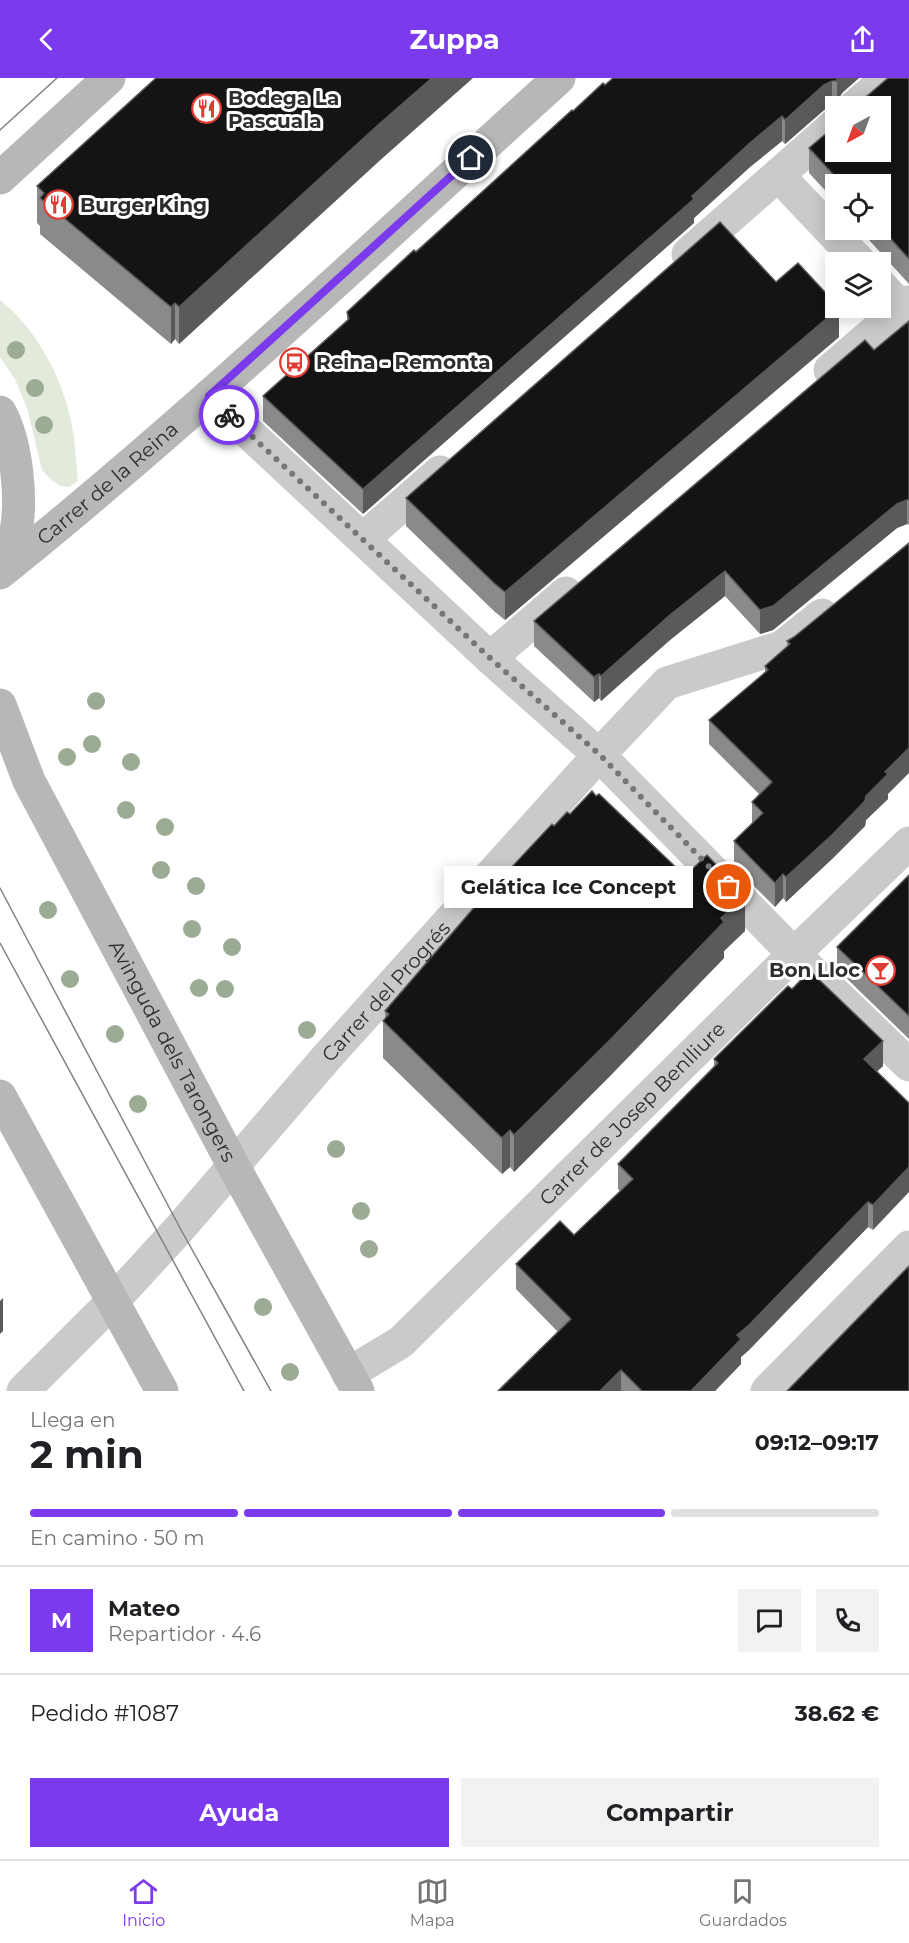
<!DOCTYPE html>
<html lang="es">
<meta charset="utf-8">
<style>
body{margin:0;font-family:Montserrat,sans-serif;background:#f2f2f2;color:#202124;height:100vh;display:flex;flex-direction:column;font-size:22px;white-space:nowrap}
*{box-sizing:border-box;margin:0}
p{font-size:20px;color:#757577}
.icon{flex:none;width:33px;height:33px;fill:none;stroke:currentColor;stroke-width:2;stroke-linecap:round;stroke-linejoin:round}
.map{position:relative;height:1313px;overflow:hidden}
.details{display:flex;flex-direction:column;background:#fff;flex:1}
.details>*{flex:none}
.needle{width:39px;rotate:221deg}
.buttons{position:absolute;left:825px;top:18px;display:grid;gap:12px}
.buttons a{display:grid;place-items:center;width:66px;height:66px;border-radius:0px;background:#fff;box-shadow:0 3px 15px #0003;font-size:30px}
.pin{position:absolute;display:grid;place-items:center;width:51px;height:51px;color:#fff;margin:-26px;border:3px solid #fff;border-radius:50%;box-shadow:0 2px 6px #0007}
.courier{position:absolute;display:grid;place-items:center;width:60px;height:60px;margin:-30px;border:4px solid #7c3aed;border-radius:50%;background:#fff;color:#222;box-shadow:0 2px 8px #0007}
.bubble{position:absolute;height:42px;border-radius:0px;background:#fff;box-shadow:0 3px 15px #0003;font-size:20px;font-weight:700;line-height:42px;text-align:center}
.summary em{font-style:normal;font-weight:700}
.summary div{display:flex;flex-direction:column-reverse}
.summary{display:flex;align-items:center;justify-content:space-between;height:102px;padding:0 30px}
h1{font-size:39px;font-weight:700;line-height:45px}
.bar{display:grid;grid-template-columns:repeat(4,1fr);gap:9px 6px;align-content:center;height:72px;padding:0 30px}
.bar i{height:8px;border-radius:4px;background:#e0e0e0}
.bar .selected{background:#7c3aed}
.bar p{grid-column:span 4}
.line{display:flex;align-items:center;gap:15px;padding:0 30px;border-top:2px solid #e0e0e0}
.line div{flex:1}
.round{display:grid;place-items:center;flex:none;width:63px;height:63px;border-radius:0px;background:#f2f2f2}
.cta{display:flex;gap:12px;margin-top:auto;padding:12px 30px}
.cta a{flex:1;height:69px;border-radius:0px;background:#7c3aed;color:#fff;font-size:24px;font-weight:700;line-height:69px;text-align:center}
.cta a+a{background:#f2f2f2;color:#202124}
header{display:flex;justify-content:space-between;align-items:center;height:78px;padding:0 30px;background:#7c3aed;color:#fff;font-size:27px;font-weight:700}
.menu{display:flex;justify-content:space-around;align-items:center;height:84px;border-top:2px solid #e0e0e0;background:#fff;font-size:16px;color:#757577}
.menu a{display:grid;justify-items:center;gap:3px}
.menu .selected{color:#7c3aed}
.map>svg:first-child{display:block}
.green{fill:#e1eadb}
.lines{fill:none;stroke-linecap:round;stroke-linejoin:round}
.street{stroke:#cacaca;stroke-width:33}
.secondary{stroke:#b7b7b7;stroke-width:33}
.tram{stroke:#828282;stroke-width:1.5}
.tree{fill:#9cab94}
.wall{fill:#8a8a8a}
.shaded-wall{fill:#5a5a5a}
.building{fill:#141414;stroke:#5a5a5a;stroke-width:1.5}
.done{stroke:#767676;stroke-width:6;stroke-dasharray:0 10.8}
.route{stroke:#7c3aed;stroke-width:8}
.labels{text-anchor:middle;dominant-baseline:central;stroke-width:6;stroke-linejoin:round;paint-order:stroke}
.poi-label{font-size:20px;font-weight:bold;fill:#2d2d2d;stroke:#fff;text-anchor:start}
.street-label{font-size:20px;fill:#2d2d2d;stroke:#fff}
</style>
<header><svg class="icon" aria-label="back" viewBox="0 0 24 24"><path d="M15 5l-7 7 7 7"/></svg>Zuppa<svg class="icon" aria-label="share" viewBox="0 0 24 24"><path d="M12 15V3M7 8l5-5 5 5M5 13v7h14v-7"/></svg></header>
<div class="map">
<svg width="909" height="1313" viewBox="0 0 909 1313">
<rect width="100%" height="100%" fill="#fff"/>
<path class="green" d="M0,222C38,253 62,299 72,347C75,365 76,384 78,403L69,409L61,408L51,402L42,392L27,330L15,301L0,279Z"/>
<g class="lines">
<g class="street">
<path d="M855,28L888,0"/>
<path d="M778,97L860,184"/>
<path d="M688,176L836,46"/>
<path d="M880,207L902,230"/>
<path d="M830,292L909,224"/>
<path d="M209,318L490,580L599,677L794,876L909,987"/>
<path d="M363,461L440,394"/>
<path d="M490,580L566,515"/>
<path id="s1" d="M348,1296L401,1264L794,876L909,765"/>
<path id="s2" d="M23,1313L113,1223L180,1150L327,979L599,677L667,605L782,569L822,537"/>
<path d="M767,1313L909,1169"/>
</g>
<g class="secondary">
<path d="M0,100L109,0"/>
<path d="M0,334C17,365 23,424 15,458C12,469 5,481 0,492"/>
<path id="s3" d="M0,495C194,339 375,167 559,0"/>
<path id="s4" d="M0,627L29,703L233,1087L358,1313"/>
<path d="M0,1018L162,1313"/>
</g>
<g class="tram">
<path d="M0,52L57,0"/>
<path d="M0,810L180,1150L271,1313"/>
<path d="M0,865L244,1313"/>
</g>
</g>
<g class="tree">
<circle cx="16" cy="272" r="9"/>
<circle cx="35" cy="310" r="9"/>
<circle cx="44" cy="347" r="9"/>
<circle cx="96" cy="623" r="9"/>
<circle cx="92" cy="666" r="9"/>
<circle cx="67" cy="679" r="9"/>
<circle cx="131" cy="684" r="9"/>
<circle cx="126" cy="732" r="9"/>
<circle cx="165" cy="749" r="9"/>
<circle cx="161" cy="792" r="9"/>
<circle cx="196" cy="808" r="9"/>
<circle cx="48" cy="832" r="9"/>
<circle cx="192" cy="851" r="9"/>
<circle cx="232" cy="869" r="9"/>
<circle cx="70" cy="901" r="9"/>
<circle cx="199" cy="910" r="9"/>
<circle cx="225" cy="911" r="9"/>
<circle cx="307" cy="952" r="9"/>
<circle cx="115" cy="956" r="9"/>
<circle cx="138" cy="1026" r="9"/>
<circle cx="336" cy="1071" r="9"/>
<circle cx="361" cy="1133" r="9"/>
<circle cx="369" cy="1171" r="9"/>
<circle cx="263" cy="1229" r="9"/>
<circle cx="290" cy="1294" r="9"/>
</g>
<g class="wall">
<path d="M859,0L843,14L838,21L837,28H832L824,32L785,66L782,63L750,89L694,140V145L363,436L263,343V318L347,242V234L573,33L605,7Z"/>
<path d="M909,0V206L860,152H880V106H836V124L809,95V70L836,74L859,22Z"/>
<path d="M377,85L179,266L175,261L171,266L40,156V148L37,145V108Z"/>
<path d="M776,204L839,259L505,542L495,534L406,448V420Z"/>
<path d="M909,243V447L907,446L897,450L773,552L760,556L725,518L670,562L601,623L599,620L594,624L534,568V543L874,272Z"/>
<path d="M794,559L888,716V721L866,742L865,748L832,781L786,824L783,820L775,829L734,788V763L752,746V724L759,716L709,666V642L765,595V588L787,569V563Z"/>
<path d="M596,718L685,798L745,853L724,873V880L610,998L514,1094L510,1089L502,1096L383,980V943L385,941V933L554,748Z"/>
<path d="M909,789V961L837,891V869L909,797Z"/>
<path d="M714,981L883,988L877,993L873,1152L868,1149L749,1272L741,1279V1286L715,1313H498L558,1254L516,1211V1186L574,1157L620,1113L618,1111V1086L714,988Z"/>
</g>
<g class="shaded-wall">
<path d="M432,0H473L377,85L179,266V229L377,48Z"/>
<path d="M837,0H859L843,14L838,21L837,28Z"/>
<path d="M832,3V28L824,32L785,66V42L824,7Z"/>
<path d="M782,38V63L750,89L694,140V145L363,436V411L750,65Z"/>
<path d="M175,225V261L171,266V229Z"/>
<path d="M839,230V259L505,542V514Z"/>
<path d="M907,422V446L897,450L773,552L760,556V532L897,426Z"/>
<path d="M725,493V518L670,562L601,623V598L670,537Z"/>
<path d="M599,596V620L594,624V599Z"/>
<path d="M909,670V695L888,716V721L866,742L865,748L832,781L786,824V799L866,718L885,694Z"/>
<path d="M783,796V820L775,829V805Z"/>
<path d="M745,817V853L724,873V880L610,998L514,1094V1057L721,840Z"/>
<path d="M883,963V988L864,1006V981Z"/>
<path d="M510,1052V1089L502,1096V1060Z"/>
<path d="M909,1089V1114L873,1152V1127Z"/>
<path d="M868,1124V1149L749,1272L741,1279V1286L715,1313H691L737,1257Z"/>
<path d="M3,1220V1253L0,1256V1223Z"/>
<path d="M621,1292V1313H600Z"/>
</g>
<g class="building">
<path d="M156,0H432L377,48L179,229L175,225L171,229L40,120L44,115L37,108Z"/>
<path d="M613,0H837V3H832L824,7L785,42L782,38L750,65L692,118L694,121L363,411L263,318L349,241L347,234L414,172L416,174L572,32L573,33L603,5L605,7Z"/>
<path d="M888,0H909V181L880,149V106H842L809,70L836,47V74H880V28H853L854,22H859L867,18Z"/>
<path d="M720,144L776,204L798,185L836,226V230H839L505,514L495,506L406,420Z"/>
<path d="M909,243V422H907L897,426L773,528L760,532L725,493L670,537L601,598L599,596L594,599L534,543L865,262L874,272Z"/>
<path d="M909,465V670L885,694L888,696L866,718L865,723L832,757L786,799L783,796L775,805L734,763L763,735L752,724L772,704L709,642L768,592L765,588L790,566L787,563L794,559Z"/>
<path d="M592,713L596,718L599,716L685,798L707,777L745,817L721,840L724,844L610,962L514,1057L510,1052L502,1060L383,943L389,936L385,933L478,825L552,746L554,748L567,734L570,736Z"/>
<path d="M909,797V938L837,869Z"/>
<path d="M810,893L883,963L864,981L909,1025V1089L873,1127L868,1124L749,1247L737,1257L741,1261L691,1313H642L621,1292L600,1313H498L571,1241L516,1186L560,1143L574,1157L633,1101L618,1086L718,985L714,981L788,908L792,911Z"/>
<path d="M909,1188V1313H787Z"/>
</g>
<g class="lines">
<path class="done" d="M229,337L490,580L599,676L729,809"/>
<path class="route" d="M229,337L209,318L471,80"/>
</g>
<defs>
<symbol id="restaurant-ring" viewBox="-11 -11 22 22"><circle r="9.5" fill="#fff" stroke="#df3d34" stroke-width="1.5"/><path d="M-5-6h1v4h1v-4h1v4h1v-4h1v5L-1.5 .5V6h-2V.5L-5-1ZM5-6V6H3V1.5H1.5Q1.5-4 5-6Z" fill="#df3d34"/></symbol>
<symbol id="bus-ring" viewBox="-11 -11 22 22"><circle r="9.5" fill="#fff" stroke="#df3d34" stroke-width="1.5"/><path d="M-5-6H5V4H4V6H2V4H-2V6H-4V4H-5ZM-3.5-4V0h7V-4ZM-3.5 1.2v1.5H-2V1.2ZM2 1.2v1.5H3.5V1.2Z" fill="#df3d34"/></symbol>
<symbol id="bar-ring" viewBox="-11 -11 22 22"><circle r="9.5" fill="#fff" stroke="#df3d34" stroke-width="1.5"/><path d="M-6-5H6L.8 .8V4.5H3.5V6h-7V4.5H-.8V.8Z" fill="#df3d34"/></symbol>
</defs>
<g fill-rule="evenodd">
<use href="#restaurant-ring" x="190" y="14" width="33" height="33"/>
<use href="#restaurant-ring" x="42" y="110" width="33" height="33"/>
<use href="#bus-ring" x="278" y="268" width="33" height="33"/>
<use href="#bar-ring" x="864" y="876" width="33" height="33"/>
</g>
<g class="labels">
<g class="poi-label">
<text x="228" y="20">Bodega La<tspan x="228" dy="23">Pascuala</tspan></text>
<text x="80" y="127">Burger King</text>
<text x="316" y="284">Reina - Remonta</text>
<text x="860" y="892" text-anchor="end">Bon Lloc</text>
</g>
<g class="street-label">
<text stroke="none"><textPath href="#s3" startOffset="140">Carrer de la Reina</textPath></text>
<text stroke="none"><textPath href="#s2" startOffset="540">Carrer del Progrés</textPath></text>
<text stroke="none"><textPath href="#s4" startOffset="387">Avinguda dels Tarongers</textPath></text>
<text stroke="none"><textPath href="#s1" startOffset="387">Carrer de Josep Benlliure</textPath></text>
</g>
</g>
</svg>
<div class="buttons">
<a><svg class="needle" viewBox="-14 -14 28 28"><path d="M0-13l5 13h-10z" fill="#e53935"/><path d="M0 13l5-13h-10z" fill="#757577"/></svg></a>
<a><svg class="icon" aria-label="locate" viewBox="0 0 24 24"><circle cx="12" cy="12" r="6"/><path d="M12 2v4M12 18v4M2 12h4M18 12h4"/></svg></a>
<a><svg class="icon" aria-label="layers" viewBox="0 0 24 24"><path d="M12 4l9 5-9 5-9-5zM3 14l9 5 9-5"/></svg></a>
</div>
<div class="pin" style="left:729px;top:809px;background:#ea580c"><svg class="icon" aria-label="bag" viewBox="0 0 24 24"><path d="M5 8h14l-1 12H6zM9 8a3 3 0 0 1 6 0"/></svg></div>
<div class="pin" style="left:471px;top:80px;background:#1f2937"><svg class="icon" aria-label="home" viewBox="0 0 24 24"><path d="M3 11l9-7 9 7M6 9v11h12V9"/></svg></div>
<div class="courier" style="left:229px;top:337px"><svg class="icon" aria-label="bike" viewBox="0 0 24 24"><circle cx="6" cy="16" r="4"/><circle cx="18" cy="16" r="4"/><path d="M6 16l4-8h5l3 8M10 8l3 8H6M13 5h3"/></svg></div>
<div class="bubble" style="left:444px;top:788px;width:249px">Gelática Ice Concept</div>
</div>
<section class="details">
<div class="summary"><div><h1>2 min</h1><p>Llega en</p></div><em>09:12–09:17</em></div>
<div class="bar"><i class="selected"></i><i class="selected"></i><i class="selected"></i><i></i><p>En camino · 50 m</p></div>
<div class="line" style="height:108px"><b class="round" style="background:#7c3aed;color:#fff">M</b><div><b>Mateo</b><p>Repartidor · 4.6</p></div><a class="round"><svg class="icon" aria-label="chat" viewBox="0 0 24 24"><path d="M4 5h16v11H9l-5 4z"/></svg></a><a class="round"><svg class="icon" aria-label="phone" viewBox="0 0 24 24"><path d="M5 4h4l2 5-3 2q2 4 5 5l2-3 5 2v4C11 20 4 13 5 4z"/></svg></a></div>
<div class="line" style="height:78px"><div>Pedido #1087</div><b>38.62 €</b></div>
<div class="cta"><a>Ayuda</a><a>Compartir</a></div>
</section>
<nav class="menu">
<a class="selected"><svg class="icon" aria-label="home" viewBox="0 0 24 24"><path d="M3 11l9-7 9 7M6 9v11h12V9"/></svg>Inicio</a>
<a><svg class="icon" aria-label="map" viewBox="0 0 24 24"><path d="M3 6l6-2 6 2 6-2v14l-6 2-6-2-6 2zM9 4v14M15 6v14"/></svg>Mapa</a>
<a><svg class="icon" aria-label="saved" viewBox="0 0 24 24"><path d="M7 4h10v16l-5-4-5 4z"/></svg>Guardados</a>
</nav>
